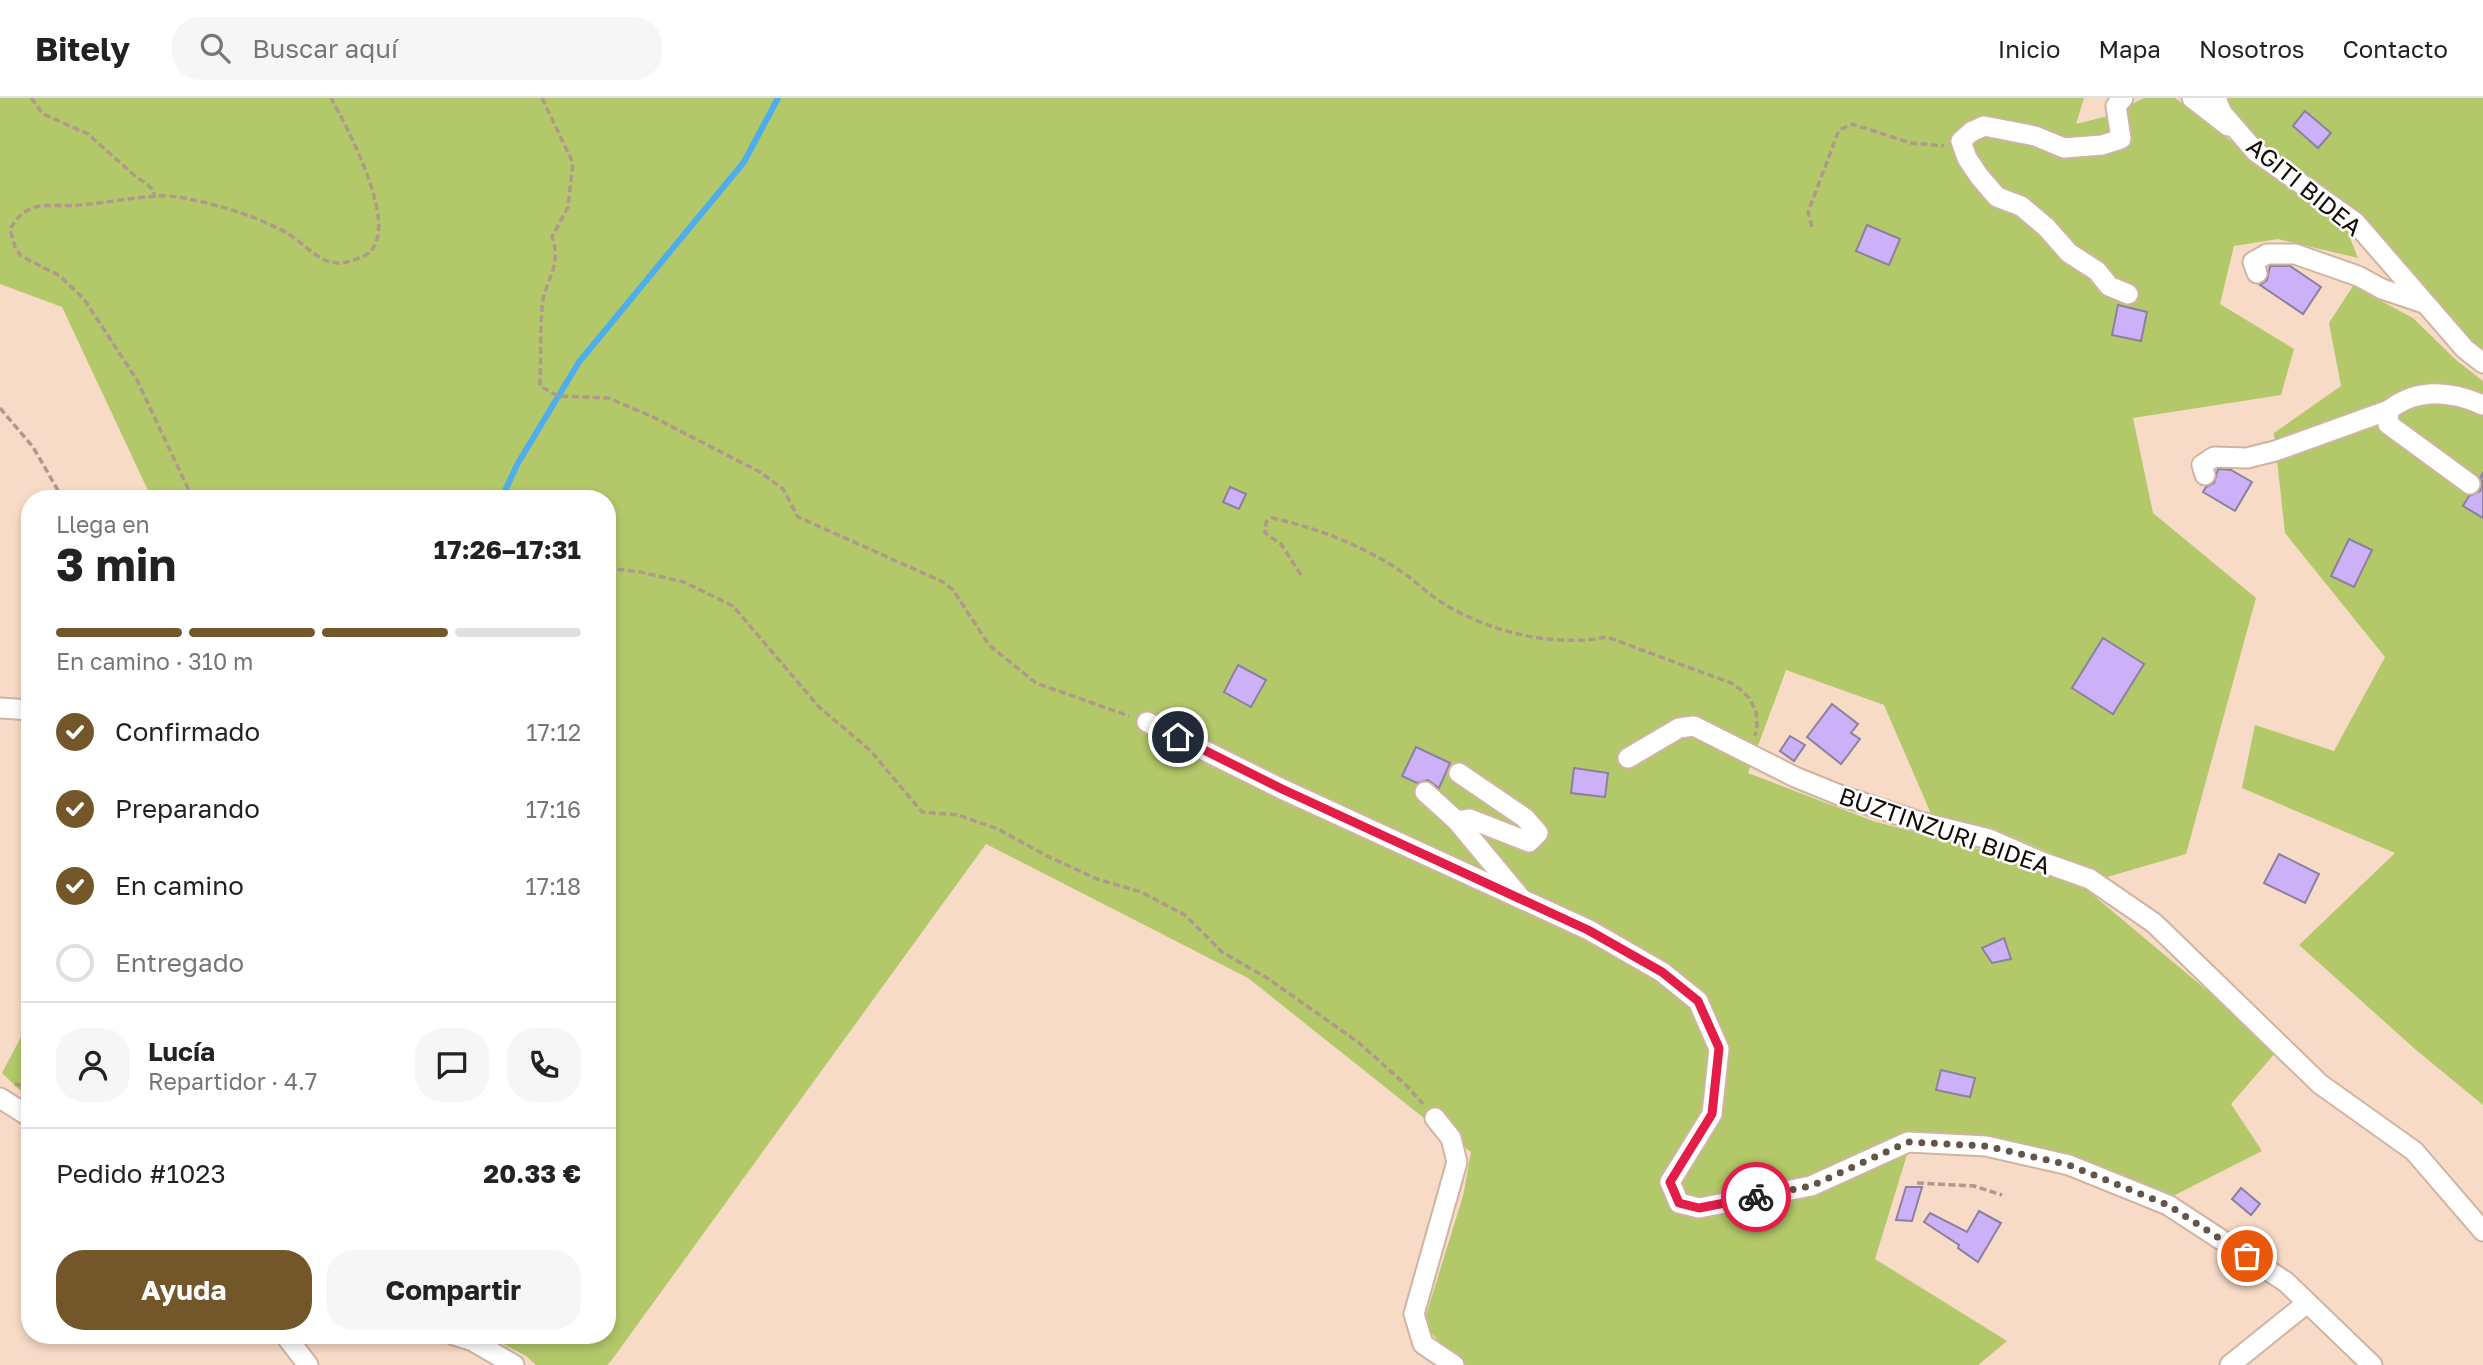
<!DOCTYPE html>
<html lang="es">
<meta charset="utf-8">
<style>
body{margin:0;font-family:"Golos Text",sans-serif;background:#f6f6f6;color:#222;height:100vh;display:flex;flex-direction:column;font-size:26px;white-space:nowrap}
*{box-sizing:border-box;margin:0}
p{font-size:23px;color:#767676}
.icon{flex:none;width:38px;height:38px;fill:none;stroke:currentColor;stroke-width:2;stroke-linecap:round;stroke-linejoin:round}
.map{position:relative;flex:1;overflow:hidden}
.side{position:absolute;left:21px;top:392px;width:595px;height:854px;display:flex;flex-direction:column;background:#fff;border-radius:28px;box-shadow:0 4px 10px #0003}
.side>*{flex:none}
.pin{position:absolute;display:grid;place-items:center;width:60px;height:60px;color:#fff;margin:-30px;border:4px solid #fff;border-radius:50%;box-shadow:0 2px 7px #0007}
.courier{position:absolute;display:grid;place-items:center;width:70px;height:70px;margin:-35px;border:5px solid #e11d48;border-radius:50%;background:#fff;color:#222;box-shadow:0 2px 9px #0007}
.overview em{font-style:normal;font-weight:700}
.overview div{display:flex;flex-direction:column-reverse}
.overview{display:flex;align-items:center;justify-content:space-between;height:119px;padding:0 35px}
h1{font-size:46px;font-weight:700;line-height:52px}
.bar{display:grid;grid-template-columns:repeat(4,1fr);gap:10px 7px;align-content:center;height:84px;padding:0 35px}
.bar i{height:9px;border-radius:5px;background:#e0e0e0}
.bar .current{background:#73572a}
.bar p{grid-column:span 4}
.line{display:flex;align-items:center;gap:18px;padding:0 35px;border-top:2px solid #e0e0e0}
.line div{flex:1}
.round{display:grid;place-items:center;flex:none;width:74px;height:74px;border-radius:28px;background:#f6f6f6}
ol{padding:0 35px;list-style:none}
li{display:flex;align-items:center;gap:21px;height:77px}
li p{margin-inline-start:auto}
li .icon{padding:7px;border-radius:50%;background:#73572a;color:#fff;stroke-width:4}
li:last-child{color:#767676}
li i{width:38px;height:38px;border:4px solid #e0e0e0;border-radius:50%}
.button{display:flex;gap:14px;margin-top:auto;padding:14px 35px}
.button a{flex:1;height:80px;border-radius:28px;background:#73572a;color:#fff;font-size:28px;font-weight:700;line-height:80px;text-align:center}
.button a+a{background:#f6f6f6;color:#222}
header{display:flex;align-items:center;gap:42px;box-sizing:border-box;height:98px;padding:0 35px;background:#fff;border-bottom:2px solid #e0e0e0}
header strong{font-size:33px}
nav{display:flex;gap:38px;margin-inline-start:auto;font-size:24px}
.search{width:490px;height:63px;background:#f6f6f6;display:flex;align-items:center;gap:18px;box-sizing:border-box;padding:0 24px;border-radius:28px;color:#767676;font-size:26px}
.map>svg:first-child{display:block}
.green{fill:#b2c869}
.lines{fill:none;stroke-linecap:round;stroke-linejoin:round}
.stream{stroke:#4eaeed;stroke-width:6}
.building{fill:#ccb1f9;stroke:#8b819c;stroke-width:2}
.minor-casing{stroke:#d0b4a1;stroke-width:23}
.path{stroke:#b0998a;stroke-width:3.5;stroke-dasharray:7 3.5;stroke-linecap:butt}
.minor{stroke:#fff;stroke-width:19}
.done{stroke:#65544a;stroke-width:7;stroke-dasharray:0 12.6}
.route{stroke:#e11d48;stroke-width:9}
.labels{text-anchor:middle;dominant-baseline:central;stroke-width:5;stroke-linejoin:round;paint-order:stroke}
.street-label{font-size:24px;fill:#160c06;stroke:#fff}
</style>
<header>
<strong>Bitely</strong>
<div class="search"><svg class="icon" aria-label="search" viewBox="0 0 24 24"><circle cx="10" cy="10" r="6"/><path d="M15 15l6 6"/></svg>Buscar aquí</div>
<nav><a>Inicio</a><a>Mapa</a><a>Nosotros</a><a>Contacto</a></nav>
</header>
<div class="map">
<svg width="2483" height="1267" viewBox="0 0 2483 1267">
<rect width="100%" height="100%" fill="#f8dbc7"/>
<g class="green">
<path d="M0,0H2084L2076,26L2108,18L2144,0H2175L2347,132L2358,160L2278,141L2234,148L2220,206L2294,251L2281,297L2133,320L2153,415L2256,500L2186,756L2107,779L1992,730L1932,718L1884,607L1786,572L1748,675L1873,723L1982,752L2087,792L2234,915L2276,954L2231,1006L2262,1053L2173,1098L2071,1059L1913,1037L1875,1161L2007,1243L1978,1267H1462L1423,1227L1463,1098L1471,1054L1439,1032L1248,880L986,746L611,1263L607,1267H536L526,1258L486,1237H607V401H152L62,209L0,186Z"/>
<path d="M2224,0H2483V251L2469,241L2362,117L2339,99L2263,49L2229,11Z"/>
<path d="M2353,188L2413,220L2456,262L2483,283V1007L2415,951L2299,847L2395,755L2242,690L2255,627L2334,653L2385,559L2285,435L2274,335L2341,288L2329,225Z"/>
<path d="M30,922V1002L2,975Z"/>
</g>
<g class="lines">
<path class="stream" d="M501,401L518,365L579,264L744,64L778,0"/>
</g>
<g class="building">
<path d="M2305,13L2331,35L2318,50L2293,28Z"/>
<path d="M1867,127L1900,141L1889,167L1856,153Z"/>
<path d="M2270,168H2290L2321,189L2303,216L2260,187L2267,182Z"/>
<path d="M2118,207L2147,214L2141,243L2112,237Z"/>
<path d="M2218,371L2231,372L2252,384L2235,413L2203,394L2206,389L2214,385Z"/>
<path d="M2483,375V420L2463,408L2469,398L2480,393L2482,387L2480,380Z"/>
<path d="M1230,389L1246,396L1239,411L1223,404Z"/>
<path d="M2349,441L2372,452L2354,489L2331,478Z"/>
<path d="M2103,540L2144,566L2113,616L2072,590Z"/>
<path d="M1238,567L1266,582L1251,609L1224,594Z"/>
<path d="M1832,606L1858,626L1851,635L1860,641L1841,666L1807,639Z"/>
<path d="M1790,638L1805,647L1794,663L1780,653Z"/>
<path d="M1416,649L1450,665L1439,690L1428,682L1417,685L1402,678Z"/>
<path d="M1574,670L1608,675L1605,699L1571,695Z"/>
<path d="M2279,756L2319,776L2305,805L2264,785Z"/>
<path d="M2004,840L2011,861L1992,865L1982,850Z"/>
<path d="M1941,972L1975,980L1970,999L1936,992Z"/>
<path d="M1906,1089H1922L1912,1123L1896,1122Z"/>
<path d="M2241,1090L2260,1106L2251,1117L2232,1101Z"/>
<path d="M1979,1113L2001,1125L1978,1164L1958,1150L1959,1147L1924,1124L1930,1115L1967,1134Z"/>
</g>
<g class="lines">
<defs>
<g id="minor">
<path d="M2123,0L2116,8L2121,41L2102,47L2064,50L2035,38L1984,28L1971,34L1961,43L1967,60L1979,78L1997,99L2021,108L2046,129L2069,155L2097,173L2109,188L2128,196"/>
<path d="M2192,0L2228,28"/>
<path d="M2216,0L2222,15L2256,54L2355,124L2465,251L2483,265"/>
<path d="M2257,175L2253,164L2267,156H2295L2358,178L2382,191L2424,205"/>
<path d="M2205,377L2202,367L2214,359L2247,360L2275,353L2389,312"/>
<path d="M2470,386L2388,326L2389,312C2418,289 2451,293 2483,307"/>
<path d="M0,610L30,612"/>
<path d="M1147,624L1282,691L1589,832L1662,874L1698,903L1719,951L1712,1016L1670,1084L1679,1105L1699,1110L1811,1088L1908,1044L1986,1048L2069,1067L2168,1107L2286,1184L2372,1267"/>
<path d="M1628,660L1679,630L1694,628L1795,679L1842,698L1920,724L1989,741L2042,764L2090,781L2154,825L2320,986L2414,1053L2483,1133"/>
<path d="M1425,694L1457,723L1520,799"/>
<path d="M1457,723L1470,721L1529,744L1538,735L1525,720L1459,675"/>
<path d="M0,1000L30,1019"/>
<path d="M1435,1020L1451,1040L1457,1064L1414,1216L1423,1246L1454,1267"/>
<path d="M285,1237L308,1267"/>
<path d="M454,1237L473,1243L514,1267"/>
<path d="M2230,1267L2307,1205"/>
</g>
</defs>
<use href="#minor" class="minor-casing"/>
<g class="path">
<path d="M31,0L43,16L88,36L135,78L147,86L154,93V98"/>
<path d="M542,0L573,65L568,109L552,139C563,168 543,185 542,210C540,236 541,262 540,288L558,298L608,300L651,318L760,374L783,391L798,419L943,484L953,492L989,547L1036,585L1129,618"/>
<path d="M1812,129L1808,114L1839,32L1852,26L1911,45L1944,48"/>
<path d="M0,310L33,349L63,401"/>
<path d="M193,401L137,282L84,201L60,178L21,158L15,149L10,131C29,99 48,110 80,107C106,105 133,99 159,98C174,97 193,102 207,105C235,112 261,121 287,135C301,143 316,161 331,164C342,167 352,163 362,159C408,140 346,28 331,0"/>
<path d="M607,470L640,474L684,484L733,508L819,609L870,652L922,714L958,717L998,731L1047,758L1097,781L1141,794L1185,817L1222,854L1267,880L1358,944L1406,987L1423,1006"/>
<path d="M1301,477L1281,446L1265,435L1266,424L1272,420C1318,430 1366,449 1405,476C1416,484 1426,494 1438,502C1485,533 1552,550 1607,539L1731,585L1740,591L1749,600L1756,613L1757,628L1755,638"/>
<path d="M15,986L30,989"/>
<path d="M1917,1085L1974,1088L2002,1097"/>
</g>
<use href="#minor" class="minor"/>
</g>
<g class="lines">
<path class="done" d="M1756,1099L1811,1088L1908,1044L1986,1048L2069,1067L2168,1107L2247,1158"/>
<path class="route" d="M1178,639L1282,691L1588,832L1662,874L1698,903L1719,950L1712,1016L1670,1084L1679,1105L1699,1110L1756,1099"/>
</g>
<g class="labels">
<g class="street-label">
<text transform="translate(2305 88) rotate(39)">AGITI BIDEA</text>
<text transform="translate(1945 732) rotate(19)">BUZTINZURI BIDEA</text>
</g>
</g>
</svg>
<div class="pin" style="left:2247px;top:1158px;background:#ea580c"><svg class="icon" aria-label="bag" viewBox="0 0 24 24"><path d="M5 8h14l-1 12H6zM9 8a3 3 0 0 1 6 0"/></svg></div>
<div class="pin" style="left:1178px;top:639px;background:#1f2937"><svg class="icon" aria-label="home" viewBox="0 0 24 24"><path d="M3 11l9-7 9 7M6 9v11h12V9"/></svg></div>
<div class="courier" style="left:1756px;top:1099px"><svg class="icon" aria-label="bike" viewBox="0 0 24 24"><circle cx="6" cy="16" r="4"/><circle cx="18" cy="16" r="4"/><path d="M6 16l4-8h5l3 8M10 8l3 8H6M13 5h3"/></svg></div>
<section class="side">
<div class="overview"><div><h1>3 min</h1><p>Llega en</p></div><em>17:26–17:31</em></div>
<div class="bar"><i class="current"></i><i class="current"></i><i class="current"></i><i></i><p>En camino · 310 m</p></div>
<ol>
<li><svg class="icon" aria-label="check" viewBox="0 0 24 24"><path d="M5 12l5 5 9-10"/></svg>Confirmado<p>17:12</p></li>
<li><svg class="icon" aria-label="check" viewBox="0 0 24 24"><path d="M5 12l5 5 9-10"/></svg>Preparando<p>17:16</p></li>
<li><svg class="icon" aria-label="check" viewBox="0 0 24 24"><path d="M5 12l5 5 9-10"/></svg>En camino<p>17:18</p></li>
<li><i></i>Entregado</li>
</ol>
<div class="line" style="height:126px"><a class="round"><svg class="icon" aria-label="person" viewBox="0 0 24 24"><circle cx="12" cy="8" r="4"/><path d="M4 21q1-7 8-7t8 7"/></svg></a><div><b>Lucía</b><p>Repartidor · 4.7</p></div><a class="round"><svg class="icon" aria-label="chat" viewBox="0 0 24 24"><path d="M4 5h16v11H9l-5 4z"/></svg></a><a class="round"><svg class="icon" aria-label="phone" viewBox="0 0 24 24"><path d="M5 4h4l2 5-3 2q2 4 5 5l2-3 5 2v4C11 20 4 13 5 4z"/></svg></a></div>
<div class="line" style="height:91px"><div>Pedido #1023</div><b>20.33 €</b></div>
<div class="button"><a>Ayuda</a><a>Compartir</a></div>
</section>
</div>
